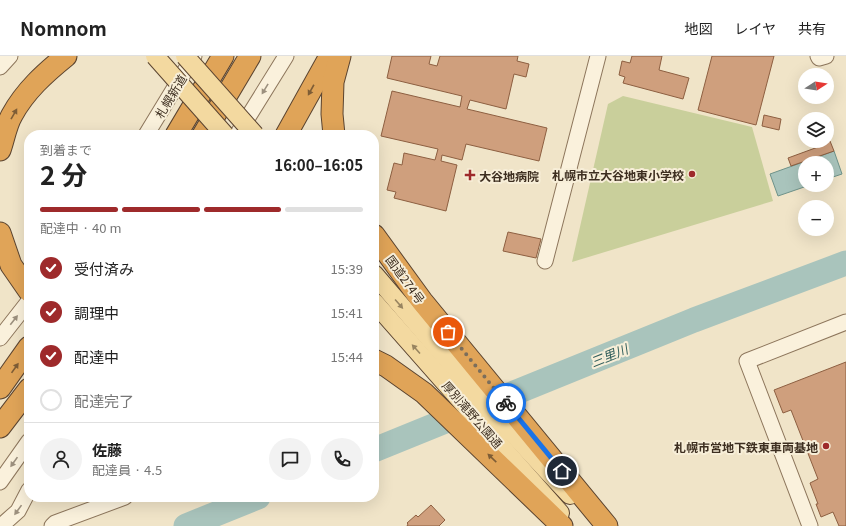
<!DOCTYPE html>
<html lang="ja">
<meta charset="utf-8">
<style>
body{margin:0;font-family:Georgia,"Noto Sans JP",serif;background:#f2f2f2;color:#222;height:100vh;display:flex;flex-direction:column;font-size:15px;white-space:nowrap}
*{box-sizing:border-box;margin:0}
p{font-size:13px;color:#767676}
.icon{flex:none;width:22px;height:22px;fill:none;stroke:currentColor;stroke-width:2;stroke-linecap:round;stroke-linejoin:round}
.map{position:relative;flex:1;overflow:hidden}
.details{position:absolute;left:24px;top:74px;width:355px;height:372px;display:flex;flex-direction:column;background:#fff;border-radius:16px;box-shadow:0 4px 16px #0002}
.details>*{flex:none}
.needle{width:26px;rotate:78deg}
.buttons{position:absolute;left:798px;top:12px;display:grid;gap:8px}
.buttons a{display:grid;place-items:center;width:36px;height:36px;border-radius:50%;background:#fff;box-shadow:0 4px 16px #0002;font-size:20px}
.pin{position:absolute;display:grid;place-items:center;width:34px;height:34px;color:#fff;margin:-17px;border:2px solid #fff;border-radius:50%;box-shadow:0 1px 4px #0007}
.courier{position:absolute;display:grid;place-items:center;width:40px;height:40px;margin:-20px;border:3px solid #1a73e8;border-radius:50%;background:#fff;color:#222;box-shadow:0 1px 5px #0007}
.summary em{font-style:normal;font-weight:700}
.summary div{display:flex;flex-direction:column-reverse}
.summary{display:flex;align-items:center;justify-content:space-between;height:68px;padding:0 16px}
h1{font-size:26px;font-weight:700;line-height:30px}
.bar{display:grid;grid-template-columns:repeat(4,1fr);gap:6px 4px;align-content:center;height:48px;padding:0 16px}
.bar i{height:5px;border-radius:3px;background:#e0e0e0}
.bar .selected{background:#9e2a2b}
.bar p{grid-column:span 4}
.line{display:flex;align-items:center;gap:10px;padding:0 16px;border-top:1px solid #e0e0e0}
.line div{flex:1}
.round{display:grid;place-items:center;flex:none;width:42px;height:42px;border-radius:21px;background:#f2f2f2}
ol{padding:0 16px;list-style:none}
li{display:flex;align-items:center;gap:12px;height:44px}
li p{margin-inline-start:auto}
li .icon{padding:4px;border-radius:50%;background:#9e2a2b;color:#fff;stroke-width:4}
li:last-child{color:#767676}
li i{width:22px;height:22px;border:2px solid #e0e0e0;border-radius:50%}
header{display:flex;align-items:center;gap:24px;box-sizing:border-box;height:56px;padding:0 20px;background:#fff;border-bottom:1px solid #e0e0e0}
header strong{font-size:19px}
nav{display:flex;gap:22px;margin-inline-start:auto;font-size:14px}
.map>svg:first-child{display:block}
.green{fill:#c9cf9b}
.water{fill:#a9c4bc;stroke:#6f938a}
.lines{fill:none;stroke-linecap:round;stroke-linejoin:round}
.river{stroke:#a9c4bc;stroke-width:25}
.building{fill:#cf9f7d;stroke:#8d5f41}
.minor-casing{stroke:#8d765c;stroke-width:17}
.major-casing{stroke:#5b4430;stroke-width:20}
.highway-casing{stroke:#5b4430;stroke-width:23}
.minor{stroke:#faf1dc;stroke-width:15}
.major{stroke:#f3d9a0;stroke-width:18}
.highway{stroke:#e0a458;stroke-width:21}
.major-bridge-casing{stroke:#5b4430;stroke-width:20;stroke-linecap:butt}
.major-bridge{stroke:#f3d9a0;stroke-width:18}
.oneway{fill:#9c907e}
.oneway2{fill:#7e5d36}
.oneway3{fill:#988460}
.done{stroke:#7c6e5b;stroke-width:4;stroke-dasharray:0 7.2}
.route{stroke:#1a73e8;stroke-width:5}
.poi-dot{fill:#9e2a2b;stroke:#f7eed8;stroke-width:1.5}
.labels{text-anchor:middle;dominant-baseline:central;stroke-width:4;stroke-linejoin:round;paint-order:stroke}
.street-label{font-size:12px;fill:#3d2e20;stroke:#f7eed8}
.poi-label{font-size:12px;font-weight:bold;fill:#3d2e20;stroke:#f7eed8;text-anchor:end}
.water-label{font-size:13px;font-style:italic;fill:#2f5d5a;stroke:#f7eed8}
</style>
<header>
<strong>Nomnom</strong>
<nav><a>地図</a><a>レイヤ</a><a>共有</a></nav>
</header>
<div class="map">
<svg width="846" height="470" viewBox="0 0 846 470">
<rect width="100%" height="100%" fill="#f0e4c8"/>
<path class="green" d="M623,40L752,71L773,145L572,206L608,48Z"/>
<path class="water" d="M834,95L842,118L827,123V107H805V129H810L778,140L770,118Z"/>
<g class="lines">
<g class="river">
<path d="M374,394L694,264L846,207"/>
<path d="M186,470L258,441"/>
</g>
</g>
<g class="building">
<path d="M392,0H431L429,8L437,10L440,0H518L517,5L529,8L526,21L514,18L506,53L470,44L467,53L547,72L539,105L466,88L462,104L442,99L441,105L457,109L446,155L394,142L396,136L387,134L394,107L402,109L404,97L435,104L438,93L381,80L392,35L460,51L462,40L387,22Z"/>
<path d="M632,0H662L659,14L689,22L683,43L623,27L625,21L619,19L622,5L630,7Z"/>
<path d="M712,0H774L756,69L698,54Z"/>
<path d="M764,59L781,63L779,74L762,70Z"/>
<path d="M830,85L834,95L791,110L788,102L818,91L817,89Z"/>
<path d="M508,176L541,183L536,202L503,195Z"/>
<path d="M846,306V470H839L833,456L821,461L816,448H818L810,427L818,423L791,354L783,357L774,334Z"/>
<path d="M431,449L445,464L439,470H407L408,468L407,467L416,459L418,461Z"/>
</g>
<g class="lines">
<defs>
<g id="minor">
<path d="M818,0L819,2L826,0"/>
<path d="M0,11L10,0"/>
<path d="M146,79L194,0"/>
<path d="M237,79L286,0"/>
<path d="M545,205L598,0"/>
<path d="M0,282L29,245"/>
<path d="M0,426L29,385"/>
<path d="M1,470L18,455L29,434"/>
<path d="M52,470L55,467L125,441"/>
<path d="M810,470L747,305L846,266"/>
</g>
<g id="major">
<path d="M374,218C438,293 502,368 570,439"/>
<path d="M374,246L560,457"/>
</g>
<g id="highway">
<path d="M176,79L223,0"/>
<path d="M203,79L250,0"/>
<path d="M286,79L330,0"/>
<path d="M334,79L332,58L333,26L340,0"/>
<path d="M0,94C4,83 6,69 12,59C25,35 45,17 66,0"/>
<path d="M0,177L11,209L29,235"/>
<path d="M374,179L422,245L607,470"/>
<path d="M374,304L386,310L424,337L562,470"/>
<path d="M0,332L29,291"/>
<path d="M0,371L29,333"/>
</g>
</defs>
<use href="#minor" class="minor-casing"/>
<use href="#major" class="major-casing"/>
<use href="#highway" class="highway-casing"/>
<use href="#minor" class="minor"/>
<use href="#major" class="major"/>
<use href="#highway" class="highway"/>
<defs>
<g id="major-bridge">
<path d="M155,0L225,79"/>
<path d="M185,0L255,79"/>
</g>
</defs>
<use href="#major-bridge" class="major-bridge-casing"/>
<use href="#major-bridge" class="major-bridge"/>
</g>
<defs><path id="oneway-solid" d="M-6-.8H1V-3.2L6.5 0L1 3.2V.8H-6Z"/></defs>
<g class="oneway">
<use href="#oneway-solid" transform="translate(265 33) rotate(121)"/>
<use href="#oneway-solid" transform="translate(14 264) rotate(-52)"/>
<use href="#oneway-solid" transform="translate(14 406) rotate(125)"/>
<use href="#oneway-solid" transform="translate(18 454) rotate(126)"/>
</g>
<g class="oneway2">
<use href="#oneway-solid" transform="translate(311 34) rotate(119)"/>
<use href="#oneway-solid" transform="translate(14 58) rotate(-60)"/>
<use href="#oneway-solid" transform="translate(15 312) rotate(-55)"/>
<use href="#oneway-solid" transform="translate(492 402) rotate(-136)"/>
</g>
<g class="oneway3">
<use href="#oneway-solid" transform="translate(399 248) rotate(49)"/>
<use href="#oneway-solid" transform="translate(416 293) rotate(-132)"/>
</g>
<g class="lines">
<path class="done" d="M448,276L506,347"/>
<path class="route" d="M506,347L562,415"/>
</g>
<g class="poi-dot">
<circle cx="692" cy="118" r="4"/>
<path d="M468 113h4v4h4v4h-4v4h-4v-4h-4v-4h4z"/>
<circle cx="826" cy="390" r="4"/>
</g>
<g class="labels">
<g class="street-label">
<text transform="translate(170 40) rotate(-59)">札幌新道</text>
<text transform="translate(406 223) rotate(54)">国道274号</text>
<text transform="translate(473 358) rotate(49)">厚別滝野公園通</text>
</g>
<g class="poi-label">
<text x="684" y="118">札幌市立大谷地東小学校</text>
<text x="479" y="119" text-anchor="start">大谷地病院</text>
<text x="818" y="390">札幌市営地下鉄東車両基地</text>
</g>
<g class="water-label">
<text transform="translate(609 299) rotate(-22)">三里川</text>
</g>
</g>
</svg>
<div class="buttons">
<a><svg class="needle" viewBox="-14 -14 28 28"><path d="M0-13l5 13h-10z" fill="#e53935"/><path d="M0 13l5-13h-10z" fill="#767676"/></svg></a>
<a><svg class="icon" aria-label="layers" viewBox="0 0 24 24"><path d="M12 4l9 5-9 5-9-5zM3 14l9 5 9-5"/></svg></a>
<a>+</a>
<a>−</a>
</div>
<div class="pin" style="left:448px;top:276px;background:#ea580c"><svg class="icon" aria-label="bag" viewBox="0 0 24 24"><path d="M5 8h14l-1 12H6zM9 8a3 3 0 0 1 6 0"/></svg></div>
<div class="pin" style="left:562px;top:415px;background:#1f2937"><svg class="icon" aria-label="home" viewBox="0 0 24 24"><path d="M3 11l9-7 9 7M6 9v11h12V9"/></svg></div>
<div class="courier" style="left:506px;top:347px"><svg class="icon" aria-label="bike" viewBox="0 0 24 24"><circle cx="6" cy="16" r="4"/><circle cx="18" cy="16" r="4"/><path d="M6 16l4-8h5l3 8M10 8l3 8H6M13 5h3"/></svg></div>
<section class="details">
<div class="summary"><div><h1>2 分</h1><p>到着まで</p></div><em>16:00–16:05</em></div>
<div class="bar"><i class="selected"></i><i class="selected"></i><i class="selected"></i><i></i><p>配達中 · 40 m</p></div>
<ol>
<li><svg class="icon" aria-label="check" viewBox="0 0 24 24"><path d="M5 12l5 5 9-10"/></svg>受付済み<p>15:39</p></li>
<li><svg class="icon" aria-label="check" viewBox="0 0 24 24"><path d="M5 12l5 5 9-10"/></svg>調理中<p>15:41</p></li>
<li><svg class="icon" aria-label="check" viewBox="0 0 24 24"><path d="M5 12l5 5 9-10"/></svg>配達中<p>15:44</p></li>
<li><i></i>配達完了</li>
</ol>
<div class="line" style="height:72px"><a class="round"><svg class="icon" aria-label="person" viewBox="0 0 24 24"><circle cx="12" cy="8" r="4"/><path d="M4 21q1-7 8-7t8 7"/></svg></a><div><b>佐藤</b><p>配達員 · 4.5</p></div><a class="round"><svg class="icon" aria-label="chat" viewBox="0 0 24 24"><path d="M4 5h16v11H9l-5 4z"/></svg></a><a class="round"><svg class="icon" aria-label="phone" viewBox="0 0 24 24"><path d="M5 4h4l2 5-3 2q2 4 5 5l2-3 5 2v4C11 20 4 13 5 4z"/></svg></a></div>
</section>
</div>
